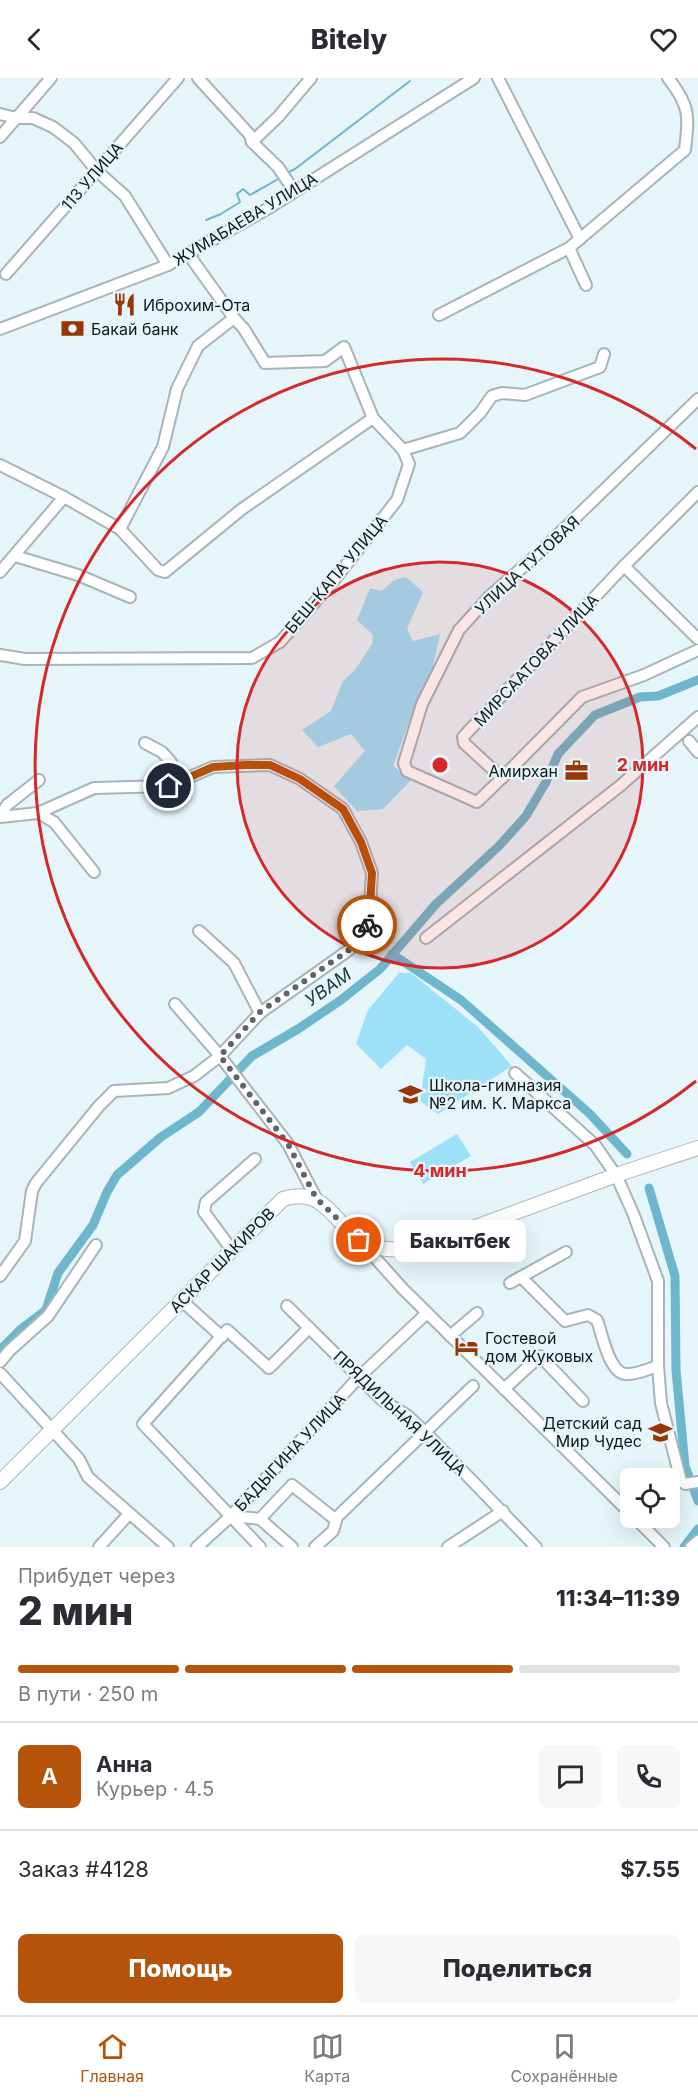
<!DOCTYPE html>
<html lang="ru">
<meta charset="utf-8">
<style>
body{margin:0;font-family:Inter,sans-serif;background:#f7f7f7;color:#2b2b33;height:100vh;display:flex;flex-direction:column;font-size:22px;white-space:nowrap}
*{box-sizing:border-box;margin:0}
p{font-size:20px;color:#7c7c81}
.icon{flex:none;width:33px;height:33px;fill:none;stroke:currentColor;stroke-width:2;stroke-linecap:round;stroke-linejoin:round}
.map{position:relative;height:1469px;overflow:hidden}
.panel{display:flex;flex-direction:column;background:#fff;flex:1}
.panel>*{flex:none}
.tools{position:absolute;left:620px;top:1390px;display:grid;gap:12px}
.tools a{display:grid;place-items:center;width:60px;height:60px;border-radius:9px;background:#fff;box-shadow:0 6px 24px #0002;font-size:30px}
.pin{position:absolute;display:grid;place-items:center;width:51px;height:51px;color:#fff;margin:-26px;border:3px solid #fff;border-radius:50%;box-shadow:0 2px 6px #0007}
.courier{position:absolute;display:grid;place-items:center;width:60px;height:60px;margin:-30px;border:4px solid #b45309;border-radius:50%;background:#fff;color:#222;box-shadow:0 2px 8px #0007}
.bubble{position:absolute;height:42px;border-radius:9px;background:#fff;box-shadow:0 6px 24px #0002;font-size:20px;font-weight:800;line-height:42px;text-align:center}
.head em{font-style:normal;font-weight:800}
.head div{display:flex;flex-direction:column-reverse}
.head{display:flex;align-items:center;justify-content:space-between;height:102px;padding:0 18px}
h1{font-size:39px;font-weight:800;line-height:45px}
.bar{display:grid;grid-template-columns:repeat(4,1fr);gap:9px 6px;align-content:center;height:72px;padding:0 18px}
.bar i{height:8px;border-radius:4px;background:#e1e1e2}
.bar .selected{background:#b45309}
.bar p{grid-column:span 4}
.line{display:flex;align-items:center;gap:15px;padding:0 18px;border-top:2px solid #e1e1e2}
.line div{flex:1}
.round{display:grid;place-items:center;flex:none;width:63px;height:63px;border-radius:9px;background:#f7f7f7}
.button{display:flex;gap:12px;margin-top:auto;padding:12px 18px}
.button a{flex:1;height:69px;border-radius:9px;background:#b45309;color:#fff;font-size:24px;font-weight:800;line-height:69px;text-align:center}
.button a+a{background:#f7f7f7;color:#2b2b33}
header{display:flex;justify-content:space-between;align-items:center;height:78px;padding:0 18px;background:#fff;font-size:27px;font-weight:800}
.tab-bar{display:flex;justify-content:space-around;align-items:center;height:84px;border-top:2px solid #e1e1e2;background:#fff;font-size:16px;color:#7c7c81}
.tab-bar a{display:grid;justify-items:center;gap:3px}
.tab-bar .selected{color:#b45309}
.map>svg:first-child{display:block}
.green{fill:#9ce1f7}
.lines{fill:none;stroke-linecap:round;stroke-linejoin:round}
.stream{stroke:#6eb6cc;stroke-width:2}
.canal{stroke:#6eb6cc;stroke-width:9}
.minor-casing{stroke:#a6b5ba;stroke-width:14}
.major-casing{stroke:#a6b5ba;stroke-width:16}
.minor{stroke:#fff;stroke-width:10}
.major{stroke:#fff;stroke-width:14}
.done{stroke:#5c6568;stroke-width:6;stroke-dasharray:0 10.8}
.route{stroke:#b45309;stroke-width:8}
.ring{fill:none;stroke:#d62828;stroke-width:3}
.labels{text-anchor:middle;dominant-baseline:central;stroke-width:4.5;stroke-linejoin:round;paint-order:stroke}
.street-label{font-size:16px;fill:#121719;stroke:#e5f5fa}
.poi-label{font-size:16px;fill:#121719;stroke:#e5f5fa;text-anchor:start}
.water-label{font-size:18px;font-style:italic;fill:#153842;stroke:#e5f5fa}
.centre{fill:#d62828;stroke:#e5f5fa;stroke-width:3}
.ring-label{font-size:18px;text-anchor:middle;font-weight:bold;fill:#d62828;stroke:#e5f5fa;stroke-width:4.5;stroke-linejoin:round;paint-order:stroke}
</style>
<header><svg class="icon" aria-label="back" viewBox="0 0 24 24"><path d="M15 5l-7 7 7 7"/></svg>Bitely<svg class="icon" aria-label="heart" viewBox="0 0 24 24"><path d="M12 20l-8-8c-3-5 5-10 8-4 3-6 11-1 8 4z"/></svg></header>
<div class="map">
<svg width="698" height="1469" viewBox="0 0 698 1469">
<rect width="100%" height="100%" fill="#e5f5fa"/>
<g class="green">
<path d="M406,499L423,514L407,551L413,563L440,556L432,593L409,644L393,688L411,702L383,731L357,733L334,708L365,673L351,656L318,669L302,652L331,633L343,603L355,592L372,566L373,557L357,542L370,510L382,513L394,502Z"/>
<path d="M399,895H411L478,949L512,988L438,1036L420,1023L426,981L407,967L381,991L356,966L368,932Z"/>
<path d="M457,1056L471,1078L423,1106L410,1084Z"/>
</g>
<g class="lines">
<g class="stream">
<path d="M287,95L295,91L410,3"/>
<path d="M206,142L221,136L240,124L237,116L243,111L250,117L280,100"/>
</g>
<g class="canal">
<path d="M392,876L461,922L590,1036L627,1076"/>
<path d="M649,1110L675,1198L676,1292L685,1388L698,1423"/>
<path d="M0,1272L21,1251L46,1232L58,1195L93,1147L107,1114L117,1097L161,1059L199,1034L252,978L298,951L341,922L380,891L436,826L499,768L526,738L546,704L558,676L595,637L640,619L658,618L698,602"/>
<path d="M684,1469L698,1451"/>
</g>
<defs>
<g id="minor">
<path d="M198,0L250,57L252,64L278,89L294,113"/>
<path d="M498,0L580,161"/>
<path d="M0,36L17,40H33L53,49L74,65L97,93L125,118L168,187"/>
<path d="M0,59L51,0"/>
<path d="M252,64L278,39L311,0"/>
<path d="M569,170L586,207"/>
<path d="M6,196L178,0"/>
<path d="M439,237L569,170L685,72C689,37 690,28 668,0"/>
<path d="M0,251L168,187L267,131L474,0"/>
<path d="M698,321L542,472L490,518L459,552L422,626L404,685L407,693L477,724L502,700L464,665L463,659L624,488L698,414"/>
<path d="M403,372L460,355L480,335L492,318L502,315L525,317L600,289L604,276"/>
<path d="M0,387L64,419L0,494"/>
<path d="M64,419L120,451L158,492L165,494L242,431L373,340"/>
<path d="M120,451L163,369L177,311L198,268L234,240L189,177"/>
<path d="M15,478L78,497L130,519"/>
<path d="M624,488L698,561"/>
<path d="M0,577L25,581L252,580L280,564L335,501L397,422L409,386L403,372L373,340L344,269L325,283L265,285L244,251L234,240"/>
<path d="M689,663L698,674"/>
<path d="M145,665L162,674L171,684L170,695L160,703L150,707"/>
<path d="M502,700L582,619L644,597L698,572"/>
<path d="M38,735L54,744L94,794"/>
<path d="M0,739L38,735L94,710L169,708L213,689L270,687L300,701L343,731L361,764L372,795L369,844L349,872L260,935L220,978L194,998L168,1010L114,1013L99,1028L36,1105L32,1113L25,1163L0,1198"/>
<path d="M0,739L7,727L39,702"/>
<path d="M199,853L234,885L260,935"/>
<path d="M426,860L620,708L698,639"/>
<path d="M175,926L220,978L288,1066L316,1120"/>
<path d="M515,995L595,1067L616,1097L633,1135L658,1203V1288L661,1325L681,1403L685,1406L698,1404"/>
<path d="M361,1164L403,1211L630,1435"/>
<path d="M232,1172L204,1134L206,1124L255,1081"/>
<path d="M521,1199L565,1243L588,1237L597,1242C602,1256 609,1294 625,1296C636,1297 648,1291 658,1288"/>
<path d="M510,1205L566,1174"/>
<path d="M181,1222L222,1259"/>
<path d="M287,1228L382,1322L408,1338L425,1354L536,1469"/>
<path d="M450,1258L477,1235"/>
<path d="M0,1284L9,1273L48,1238L96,1167"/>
<path d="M0,1295L79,1381L88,1399L168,1469"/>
<path d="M504,1311L540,1278L583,1323"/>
<path d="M231,1438L260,1441L292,1469"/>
<path d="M635,1440L664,1469"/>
<path d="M260,1441L292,1407L336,1442"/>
<path d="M99,1469L129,1436"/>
<path d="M197,1469L231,1438L359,1299L427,1235"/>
<path d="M260,1469L143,1346L227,1252L269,1290L309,1250"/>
<path d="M315,1469L333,1453L337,1439L473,1308"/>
<path d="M448,1469L503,1433"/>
<path d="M691,1469L698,1463"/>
</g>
<path id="major" d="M0,1404L283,1121C317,1111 326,1130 349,1153C352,1156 356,1160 360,1162C379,1174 403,1173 424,1168L622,1095L698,1070"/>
</defs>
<use href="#minor" class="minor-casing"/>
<use href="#major" class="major-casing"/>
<use href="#minor" class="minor"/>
<use href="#major" class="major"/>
</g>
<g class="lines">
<path class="done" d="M359,1162L316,1120L288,1066L220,978L260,934L349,872L367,847"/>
<path class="route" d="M169,708L213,689L246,687H270L300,701L343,731L361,764L372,795L369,844L367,847"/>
</g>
<circle cx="440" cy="687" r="203" fill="#d62828" fill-opacity=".12"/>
<g class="ring">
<circle cx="440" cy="687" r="203"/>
<path d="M696 1003A406 406 0 1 1 696 371"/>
</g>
<defs>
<symbol id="restaurant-bare" viewBox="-9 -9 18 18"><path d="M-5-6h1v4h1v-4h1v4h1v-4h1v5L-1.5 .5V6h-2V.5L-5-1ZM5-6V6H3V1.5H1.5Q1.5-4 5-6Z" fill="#9a3506" stroke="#e5f5fa" stroke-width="2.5" paint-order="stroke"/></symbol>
<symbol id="bank-bare" viewBox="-9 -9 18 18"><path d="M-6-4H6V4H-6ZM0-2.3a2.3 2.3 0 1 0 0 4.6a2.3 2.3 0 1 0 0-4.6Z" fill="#9a3506" stroke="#e5f5fa" stroke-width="2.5" paint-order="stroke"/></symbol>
<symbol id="office-bare" viewBox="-9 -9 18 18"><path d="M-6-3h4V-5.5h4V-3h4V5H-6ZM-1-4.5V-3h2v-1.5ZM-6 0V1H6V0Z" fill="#9a3506" stroke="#e5f5fa" stroke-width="2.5" paint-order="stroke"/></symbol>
<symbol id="school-bare" viewBox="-9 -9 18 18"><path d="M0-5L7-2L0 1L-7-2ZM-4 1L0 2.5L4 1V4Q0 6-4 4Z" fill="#9a3506" stroke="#e5f5fa" stroke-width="2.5" paint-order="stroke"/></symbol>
<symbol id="hotel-bare" viewBox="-9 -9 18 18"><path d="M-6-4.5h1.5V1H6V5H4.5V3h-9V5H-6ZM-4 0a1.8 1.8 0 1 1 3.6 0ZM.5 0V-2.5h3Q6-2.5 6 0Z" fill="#9a3506" stroke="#e5f5fa" stroke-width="2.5" paint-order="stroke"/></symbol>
</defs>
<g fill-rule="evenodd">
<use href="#restaurant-bare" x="108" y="210" width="33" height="33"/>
<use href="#bank-bare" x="56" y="234" width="33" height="33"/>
<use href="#office-bare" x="560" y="676" width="33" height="33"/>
<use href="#school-bare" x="394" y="1000" width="33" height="33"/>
<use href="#hotel-bare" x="450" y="1252" width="33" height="33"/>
<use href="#school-bare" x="644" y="1338" width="33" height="33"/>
</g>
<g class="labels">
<g class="street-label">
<text transform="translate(92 98) rotate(-49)">113 УЛИЦА</text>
<text transform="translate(245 141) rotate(-31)">ЖУМАБАЕВА УЛИЦА</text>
<text transform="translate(527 487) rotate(-43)">УЛИЦА ТУТОВАЯ</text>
<text transform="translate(336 496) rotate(-50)">БЕШ-КАПА УЛИЦА</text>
<text transform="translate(536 582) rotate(-47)">МИРСААТОВА УЛИЦА</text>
<text transform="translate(222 1182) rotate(-45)">АСКАР ШАКИРОВ</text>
<text transform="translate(400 1335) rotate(43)">ПРЯДИЛЬНАЯ УЛИЦА</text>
<text transform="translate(290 1374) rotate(-47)">БАДЫГИНА УЛИЦА</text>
</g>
<g class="poi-label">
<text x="143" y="227">Иброхим-Ота</text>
<text x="91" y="251">Бакай банк</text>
<text x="558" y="693" text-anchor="end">Амирхан</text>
<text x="429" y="1007">Школа-гимназия<tspan x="429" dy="18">№2 им. К. Маркса</tspan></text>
<text x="485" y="1260">Гостевой<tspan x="485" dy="18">дом Жуковых</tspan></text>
<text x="642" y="1345" text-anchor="end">Детский сад<tspan x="642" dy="18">Мир Чудес</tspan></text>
</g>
<g class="water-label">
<text transform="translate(328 909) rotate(-35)">УВАМ</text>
</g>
</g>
<circle cx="440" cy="687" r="9" class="centre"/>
<g class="ring-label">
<text x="643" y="693">2 мин</text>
<text x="440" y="1099">4 мин</text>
</g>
</svg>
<div class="tools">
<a><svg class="icon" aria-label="locate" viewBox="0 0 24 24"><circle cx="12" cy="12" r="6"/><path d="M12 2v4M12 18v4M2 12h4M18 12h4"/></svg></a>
</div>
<div class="pin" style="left:359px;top:1162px;background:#ea580c"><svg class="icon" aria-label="bag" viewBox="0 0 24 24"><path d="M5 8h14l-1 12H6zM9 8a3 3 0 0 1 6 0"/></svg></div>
<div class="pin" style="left:169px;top:708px;background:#1f2937"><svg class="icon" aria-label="home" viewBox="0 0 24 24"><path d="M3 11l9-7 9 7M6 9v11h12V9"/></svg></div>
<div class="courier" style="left:367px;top:847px"><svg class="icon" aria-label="bike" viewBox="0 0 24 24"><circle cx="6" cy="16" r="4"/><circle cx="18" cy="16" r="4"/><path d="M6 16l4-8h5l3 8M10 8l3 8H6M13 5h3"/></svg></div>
<div class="bubble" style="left:394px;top:1142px;width:132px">Бакытбек</div>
</div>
<section class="panel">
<div class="head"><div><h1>2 мин</h1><p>Прибудет через</p></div><em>11:34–11:39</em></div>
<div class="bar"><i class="selected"></i><i class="selected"></i><i class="selected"></i><i></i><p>В пути · 250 m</p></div>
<div class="line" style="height:108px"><b class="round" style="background:#b45309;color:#fff">А</b><div><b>Анна</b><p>Курьер · 4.5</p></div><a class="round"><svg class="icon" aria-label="chat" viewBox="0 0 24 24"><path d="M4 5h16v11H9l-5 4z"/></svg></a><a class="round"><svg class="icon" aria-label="phone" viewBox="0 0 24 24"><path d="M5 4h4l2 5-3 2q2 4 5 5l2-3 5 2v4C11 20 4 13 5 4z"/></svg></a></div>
<div class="line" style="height:78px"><div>Заказ #4128</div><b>$7.55</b></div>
<div class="button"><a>Помощь</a><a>Поделиться</a></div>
</section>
<nav class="tab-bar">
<a class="selected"><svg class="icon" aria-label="home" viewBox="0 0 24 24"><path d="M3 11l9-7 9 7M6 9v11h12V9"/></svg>Главная</a>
<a><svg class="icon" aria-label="map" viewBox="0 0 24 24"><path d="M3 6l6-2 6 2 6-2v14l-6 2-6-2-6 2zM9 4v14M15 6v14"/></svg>Карта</a>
<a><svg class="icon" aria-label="saved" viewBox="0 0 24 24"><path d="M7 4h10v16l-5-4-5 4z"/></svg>Сохранённые</a>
</nav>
